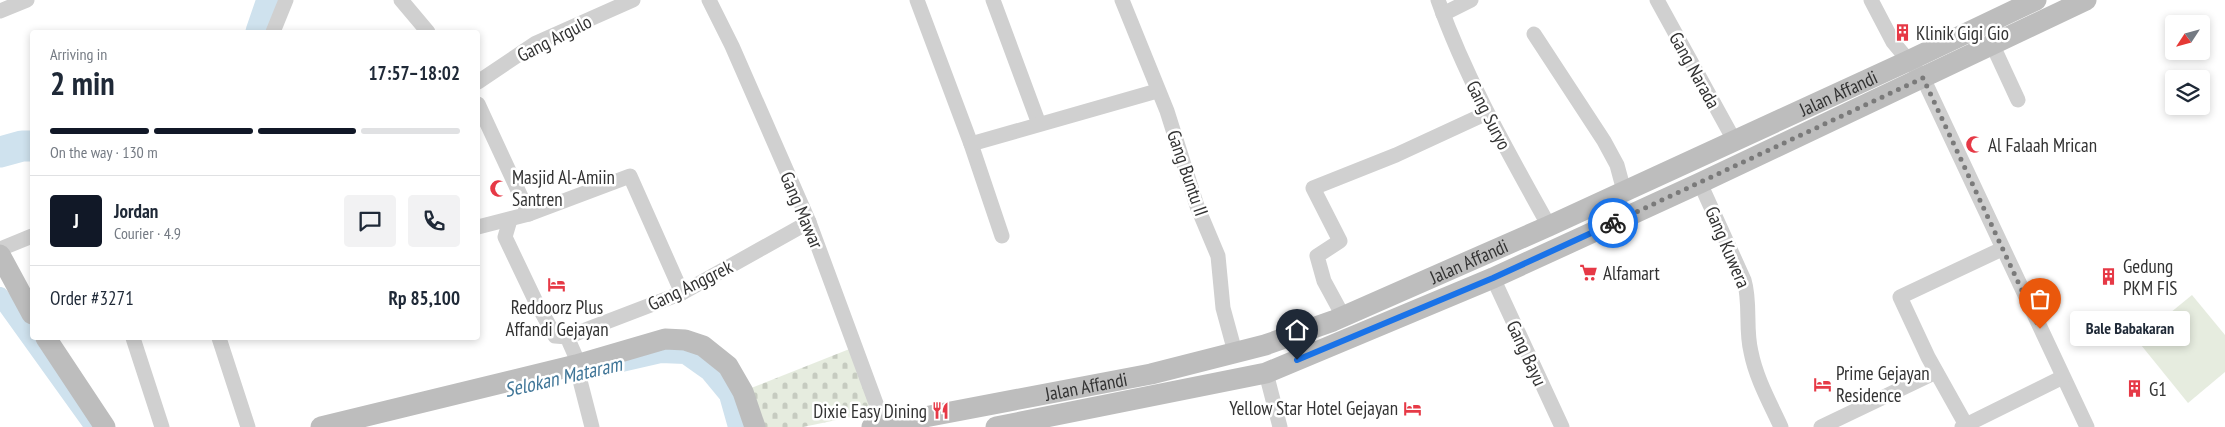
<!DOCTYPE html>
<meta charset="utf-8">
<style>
body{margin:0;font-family:"PT Sans Narrow",sans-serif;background:#f2f2f3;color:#1f2937;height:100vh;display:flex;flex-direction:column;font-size:19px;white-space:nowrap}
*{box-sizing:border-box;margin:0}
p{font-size:16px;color:#747a83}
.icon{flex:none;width:28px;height:28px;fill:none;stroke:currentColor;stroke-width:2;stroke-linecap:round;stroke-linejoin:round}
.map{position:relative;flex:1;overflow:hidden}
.drawer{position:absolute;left:30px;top:30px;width:450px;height:310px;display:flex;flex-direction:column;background:#fff;border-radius:5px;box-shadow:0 2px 8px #0003}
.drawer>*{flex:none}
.needle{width:32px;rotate:234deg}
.fabs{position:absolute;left:2165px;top:15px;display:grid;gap:10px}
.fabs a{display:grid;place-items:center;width:45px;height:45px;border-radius:5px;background:#fff;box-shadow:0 2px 8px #0003;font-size:25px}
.pin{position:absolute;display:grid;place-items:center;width:42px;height:42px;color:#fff;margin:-51px -21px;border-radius:50% 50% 50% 0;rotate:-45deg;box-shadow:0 0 5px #0007}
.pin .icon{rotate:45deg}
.courier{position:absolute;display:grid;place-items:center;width:50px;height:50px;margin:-25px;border:4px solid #1a73e8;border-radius:50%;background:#fff;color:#222;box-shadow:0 1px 6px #0007}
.bubble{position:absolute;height:35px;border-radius:5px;background:#fff;box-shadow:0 2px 8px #0003;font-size:16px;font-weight:700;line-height:35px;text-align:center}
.overview em{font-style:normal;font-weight:700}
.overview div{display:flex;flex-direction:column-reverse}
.overview{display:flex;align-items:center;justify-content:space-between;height:85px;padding:0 20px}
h1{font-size:32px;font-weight:700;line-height:38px}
.bar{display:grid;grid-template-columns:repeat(4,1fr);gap:8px 5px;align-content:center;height:60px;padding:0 20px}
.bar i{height:6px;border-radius:4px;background:#e0e1e3}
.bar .current{background:#111827}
.bar p{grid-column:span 4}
.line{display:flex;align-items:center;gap:12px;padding:0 20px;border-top:1px solid #e0e1e3}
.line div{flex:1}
.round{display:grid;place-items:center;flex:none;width:52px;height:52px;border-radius:5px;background:#f2f2f3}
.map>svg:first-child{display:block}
.green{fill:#e6ecdf}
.cemetery{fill:url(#cemetery-stones)}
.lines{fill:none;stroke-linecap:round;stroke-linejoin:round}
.canal{stroke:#cfe2ee;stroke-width:18}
.river{stroke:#cfe2ee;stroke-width:31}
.street{stroke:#d0d0d0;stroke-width:15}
.secondary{stroke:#bdbdbd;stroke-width:21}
.done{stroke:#7a7a7a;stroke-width:5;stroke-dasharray:0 9}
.route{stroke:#1a73e8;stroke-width:6}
.labels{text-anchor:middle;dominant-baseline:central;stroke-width:5;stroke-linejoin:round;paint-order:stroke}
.poi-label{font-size:19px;fill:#333;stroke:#fff;text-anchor:start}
.street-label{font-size:19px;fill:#333;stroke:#fff}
.water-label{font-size:20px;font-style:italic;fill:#3f7597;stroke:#fff}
</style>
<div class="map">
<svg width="2225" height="427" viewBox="0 0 2225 427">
<defs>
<pattern id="cemetery-stones" width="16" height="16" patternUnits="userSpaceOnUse" patternTransform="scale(1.25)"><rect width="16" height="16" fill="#e6ecdf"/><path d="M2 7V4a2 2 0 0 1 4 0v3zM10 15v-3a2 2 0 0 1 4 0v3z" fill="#c6cbc0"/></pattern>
</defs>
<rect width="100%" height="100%" fill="#fff"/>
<path class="green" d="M2192,295L2225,335V372L2188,403L2137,340Z"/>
<path class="cemetery" d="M852,348L875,412L803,427H748L741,392Z"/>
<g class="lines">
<g class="canal">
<path d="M0,296L94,427"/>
<path d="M600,368L661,354L685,355L709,372L728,395L737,427"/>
</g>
<g class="river">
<path d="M261,32L272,0"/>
<path d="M0,152L22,146H32"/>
</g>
<g class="street">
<path d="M401,0L428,32"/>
<path d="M709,0L732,46L809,222L884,425"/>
<path d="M917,0L971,144L1002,236"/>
<path d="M993,0L1039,124"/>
<path d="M1122,0L1167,111L1197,206L1218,256L1223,308L1235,352"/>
<path d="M1438,0C1466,79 1508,152 1549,226"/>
<path d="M1657,0L1734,140"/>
<path d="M1871,0L1893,42L1923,78L2087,427"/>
<path d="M0,11L27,0"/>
<path d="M1443,14L1471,0"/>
<path d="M273,32L286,0"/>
<path d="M1534,34L1604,141L1617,165L1624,191"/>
<path d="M1993,46L2018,100"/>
<path d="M478,82L536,43L633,0"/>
<path d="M478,104L529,214"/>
<path d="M971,144L1157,91"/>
<path d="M1700,183L1744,280C1751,303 1745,328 1751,352C1756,378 1770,403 1781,427"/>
<path d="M510,220L505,237L536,302L555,336L567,337L579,364"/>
<path d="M478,227L529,214L630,176L682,293"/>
<path d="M0,249L32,236"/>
<path d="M1493,278L1562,427"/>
<path d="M1343,316L1324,281L1317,256L1340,241L1313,188L1396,155L1487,113"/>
<path d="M567,337L682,293L809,222"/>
<path d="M133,338L162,427"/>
<path d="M219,338L248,427"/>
<path d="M576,365L592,427"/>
<path d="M1266,373L1280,427"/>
<path d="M1966,425L1928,357L1900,297L2002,249"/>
<path d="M1821,427L1936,372"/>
<path d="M1962,427L2063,377"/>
</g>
<g class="secondary">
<path d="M0,255L32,314"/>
<path d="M46,338L105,427"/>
<path d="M321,427L576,365L665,339L685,340L703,346L728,366L743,392L755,427"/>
<path id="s1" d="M872,427L1151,374L1265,345L1333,321L1549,226L1908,61L2036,0"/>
<path d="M996,427L1266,373L1493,278L1700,183L2086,0"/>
</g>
</g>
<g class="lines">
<path class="done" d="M1613,223L1923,78L2040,329"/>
<path class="route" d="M1297,360L1493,278L1613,223"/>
</g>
<defs>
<symbol id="building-bare" viewBox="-9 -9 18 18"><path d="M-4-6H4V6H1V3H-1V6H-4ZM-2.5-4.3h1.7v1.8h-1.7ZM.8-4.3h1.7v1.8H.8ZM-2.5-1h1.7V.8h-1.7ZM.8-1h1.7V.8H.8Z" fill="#e63946" stroke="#fff" stroke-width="2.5" paint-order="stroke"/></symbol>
<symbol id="mosque-bare" viewBox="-9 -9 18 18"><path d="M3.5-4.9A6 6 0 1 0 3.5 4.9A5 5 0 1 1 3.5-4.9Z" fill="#e63946" stroke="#fff" stroke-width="2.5" paint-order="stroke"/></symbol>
<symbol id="supermarket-bare" viewBox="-9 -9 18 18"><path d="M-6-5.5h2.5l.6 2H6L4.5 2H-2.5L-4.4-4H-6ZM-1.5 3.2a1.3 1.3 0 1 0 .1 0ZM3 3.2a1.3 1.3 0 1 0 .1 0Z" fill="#e63946" stroke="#fff" stroke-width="2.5" paint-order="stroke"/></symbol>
<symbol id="hotel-bare" viewBox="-9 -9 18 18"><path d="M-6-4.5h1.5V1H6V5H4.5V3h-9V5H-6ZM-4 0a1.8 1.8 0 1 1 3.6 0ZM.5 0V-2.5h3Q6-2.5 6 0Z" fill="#e63946" stroke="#fff" stroke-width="2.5" paint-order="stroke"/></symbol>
<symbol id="restaurant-bare" viewBox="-9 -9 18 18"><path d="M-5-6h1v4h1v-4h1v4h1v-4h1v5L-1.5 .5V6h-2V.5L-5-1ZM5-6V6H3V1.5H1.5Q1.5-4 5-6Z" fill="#e63946" stroke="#fff" stroke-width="2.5" paint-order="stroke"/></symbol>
</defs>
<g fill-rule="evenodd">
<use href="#building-bare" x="1890" y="20" width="25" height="25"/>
<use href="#mosque-bare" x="1962" y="132" width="25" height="25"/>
<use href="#mosque-bare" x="486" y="176" width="25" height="25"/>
<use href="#supermarket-bare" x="1576" y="260" width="25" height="25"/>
<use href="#building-bare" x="2096" y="264" width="25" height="25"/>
<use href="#hotel-bare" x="544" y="272" width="25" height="25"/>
<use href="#hotel-bare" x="1810" y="372" width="25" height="25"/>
<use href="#building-bare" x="2122" y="376" width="25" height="25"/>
<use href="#hotel-bare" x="1400" y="396" width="25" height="25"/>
<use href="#restaurant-bare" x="928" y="398" width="25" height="25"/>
</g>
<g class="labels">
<g class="poi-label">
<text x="1916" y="33">Klinik Gigi Gio</text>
<text x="1988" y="145">Al Falaah Mrican</text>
<text x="512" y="177">Masjid Al-Amiin<tspan x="512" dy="22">Santren</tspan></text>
<text x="2123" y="266">Gedung<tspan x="2123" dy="22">PKM FIS</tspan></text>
<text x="1603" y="273">Alfamart</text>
<text x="557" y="307" text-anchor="middle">Reddoorz Plus<tspan x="557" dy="22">Affandi Gejayan</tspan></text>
<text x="1836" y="373">Prime Gejayan<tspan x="1836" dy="22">Residence</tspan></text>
<text x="2149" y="389">G1</text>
<text x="1398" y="408" text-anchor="end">Yellow Star Hotel Gejayan</text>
<text x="927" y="411" text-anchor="end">Dixie Easy Dining</text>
</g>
<g class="street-label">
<text transform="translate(554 38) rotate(-27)">Gang Argulo</text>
<text transform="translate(1695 70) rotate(61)">Gang Narada</text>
<text stroke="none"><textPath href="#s1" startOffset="1028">Jalan Affandi</textPath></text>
<text transform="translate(1489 115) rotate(63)">Gang Suryo</text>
<text transform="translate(1188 173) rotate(71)">Gang Buntu II</text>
<text transform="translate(802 210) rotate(67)">Gang Mawar</text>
<text transform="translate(1728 247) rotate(67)">Gang Kuwera</text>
<text stroke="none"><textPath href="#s1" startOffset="622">Jalan Affandi</textPath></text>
<text transform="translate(690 285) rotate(-26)">Gang Anggrek</text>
<text transform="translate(1527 353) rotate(65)">Gang Bayu</text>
<text stroke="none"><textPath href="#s1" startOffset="218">Jalan Affandi</textPath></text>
</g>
<g class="water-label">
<text transform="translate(563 377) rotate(-13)">Selokan Mataram</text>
</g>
</g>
</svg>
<div class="fabs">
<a><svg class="needle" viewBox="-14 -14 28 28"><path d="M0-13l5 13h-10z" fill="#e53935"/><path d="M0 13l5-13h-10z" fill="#747a83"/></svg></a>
<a><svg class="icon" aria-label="layers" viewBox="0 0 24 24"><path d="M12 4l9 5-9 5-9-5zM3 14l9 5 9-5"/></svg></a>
</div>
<div class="pin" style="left:2040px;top:329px;background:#ea580c"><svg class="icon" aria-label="bag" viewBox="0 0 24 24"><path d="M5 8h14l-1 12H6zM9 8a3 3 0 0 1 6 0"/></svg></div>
<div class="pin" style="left:1297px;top:360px;background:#1f2937"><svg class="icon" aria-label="home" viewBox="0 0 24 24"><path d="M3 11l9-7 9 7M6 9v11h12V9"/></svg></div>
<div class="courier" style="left:1613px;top:223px"><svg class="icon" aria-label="bike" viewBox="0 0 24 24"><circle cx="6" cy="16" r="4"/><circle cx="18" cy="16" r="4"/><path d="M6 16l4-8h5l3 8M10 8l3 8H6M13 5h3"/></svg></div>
<div class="bubble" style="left:2070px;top:311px;width:120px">Bale Babakaran</div>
<section class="drawer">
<div class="overview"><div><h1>2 min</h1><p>Arriving in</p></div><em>17:57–18:02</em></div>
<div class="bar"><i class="current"></i><i class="current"></i><i class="current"></i><i></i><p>On the way · 130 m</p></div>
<div class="line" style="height:90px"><b class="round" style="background:#111827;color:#fff">J</b><div><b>Jordan</b><p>Courier · 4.9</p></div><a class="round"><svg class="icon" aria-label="chat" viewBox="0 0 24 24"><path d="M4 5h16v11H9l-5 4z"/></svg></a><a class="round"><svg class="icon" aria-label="phone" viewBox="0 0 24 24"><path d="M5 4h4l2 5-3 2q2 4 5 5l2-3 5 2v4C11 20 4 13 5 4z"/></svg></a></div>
<div class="line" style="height:65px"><div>Order #3271</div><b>Rp 85,100</b></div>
</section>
</div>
